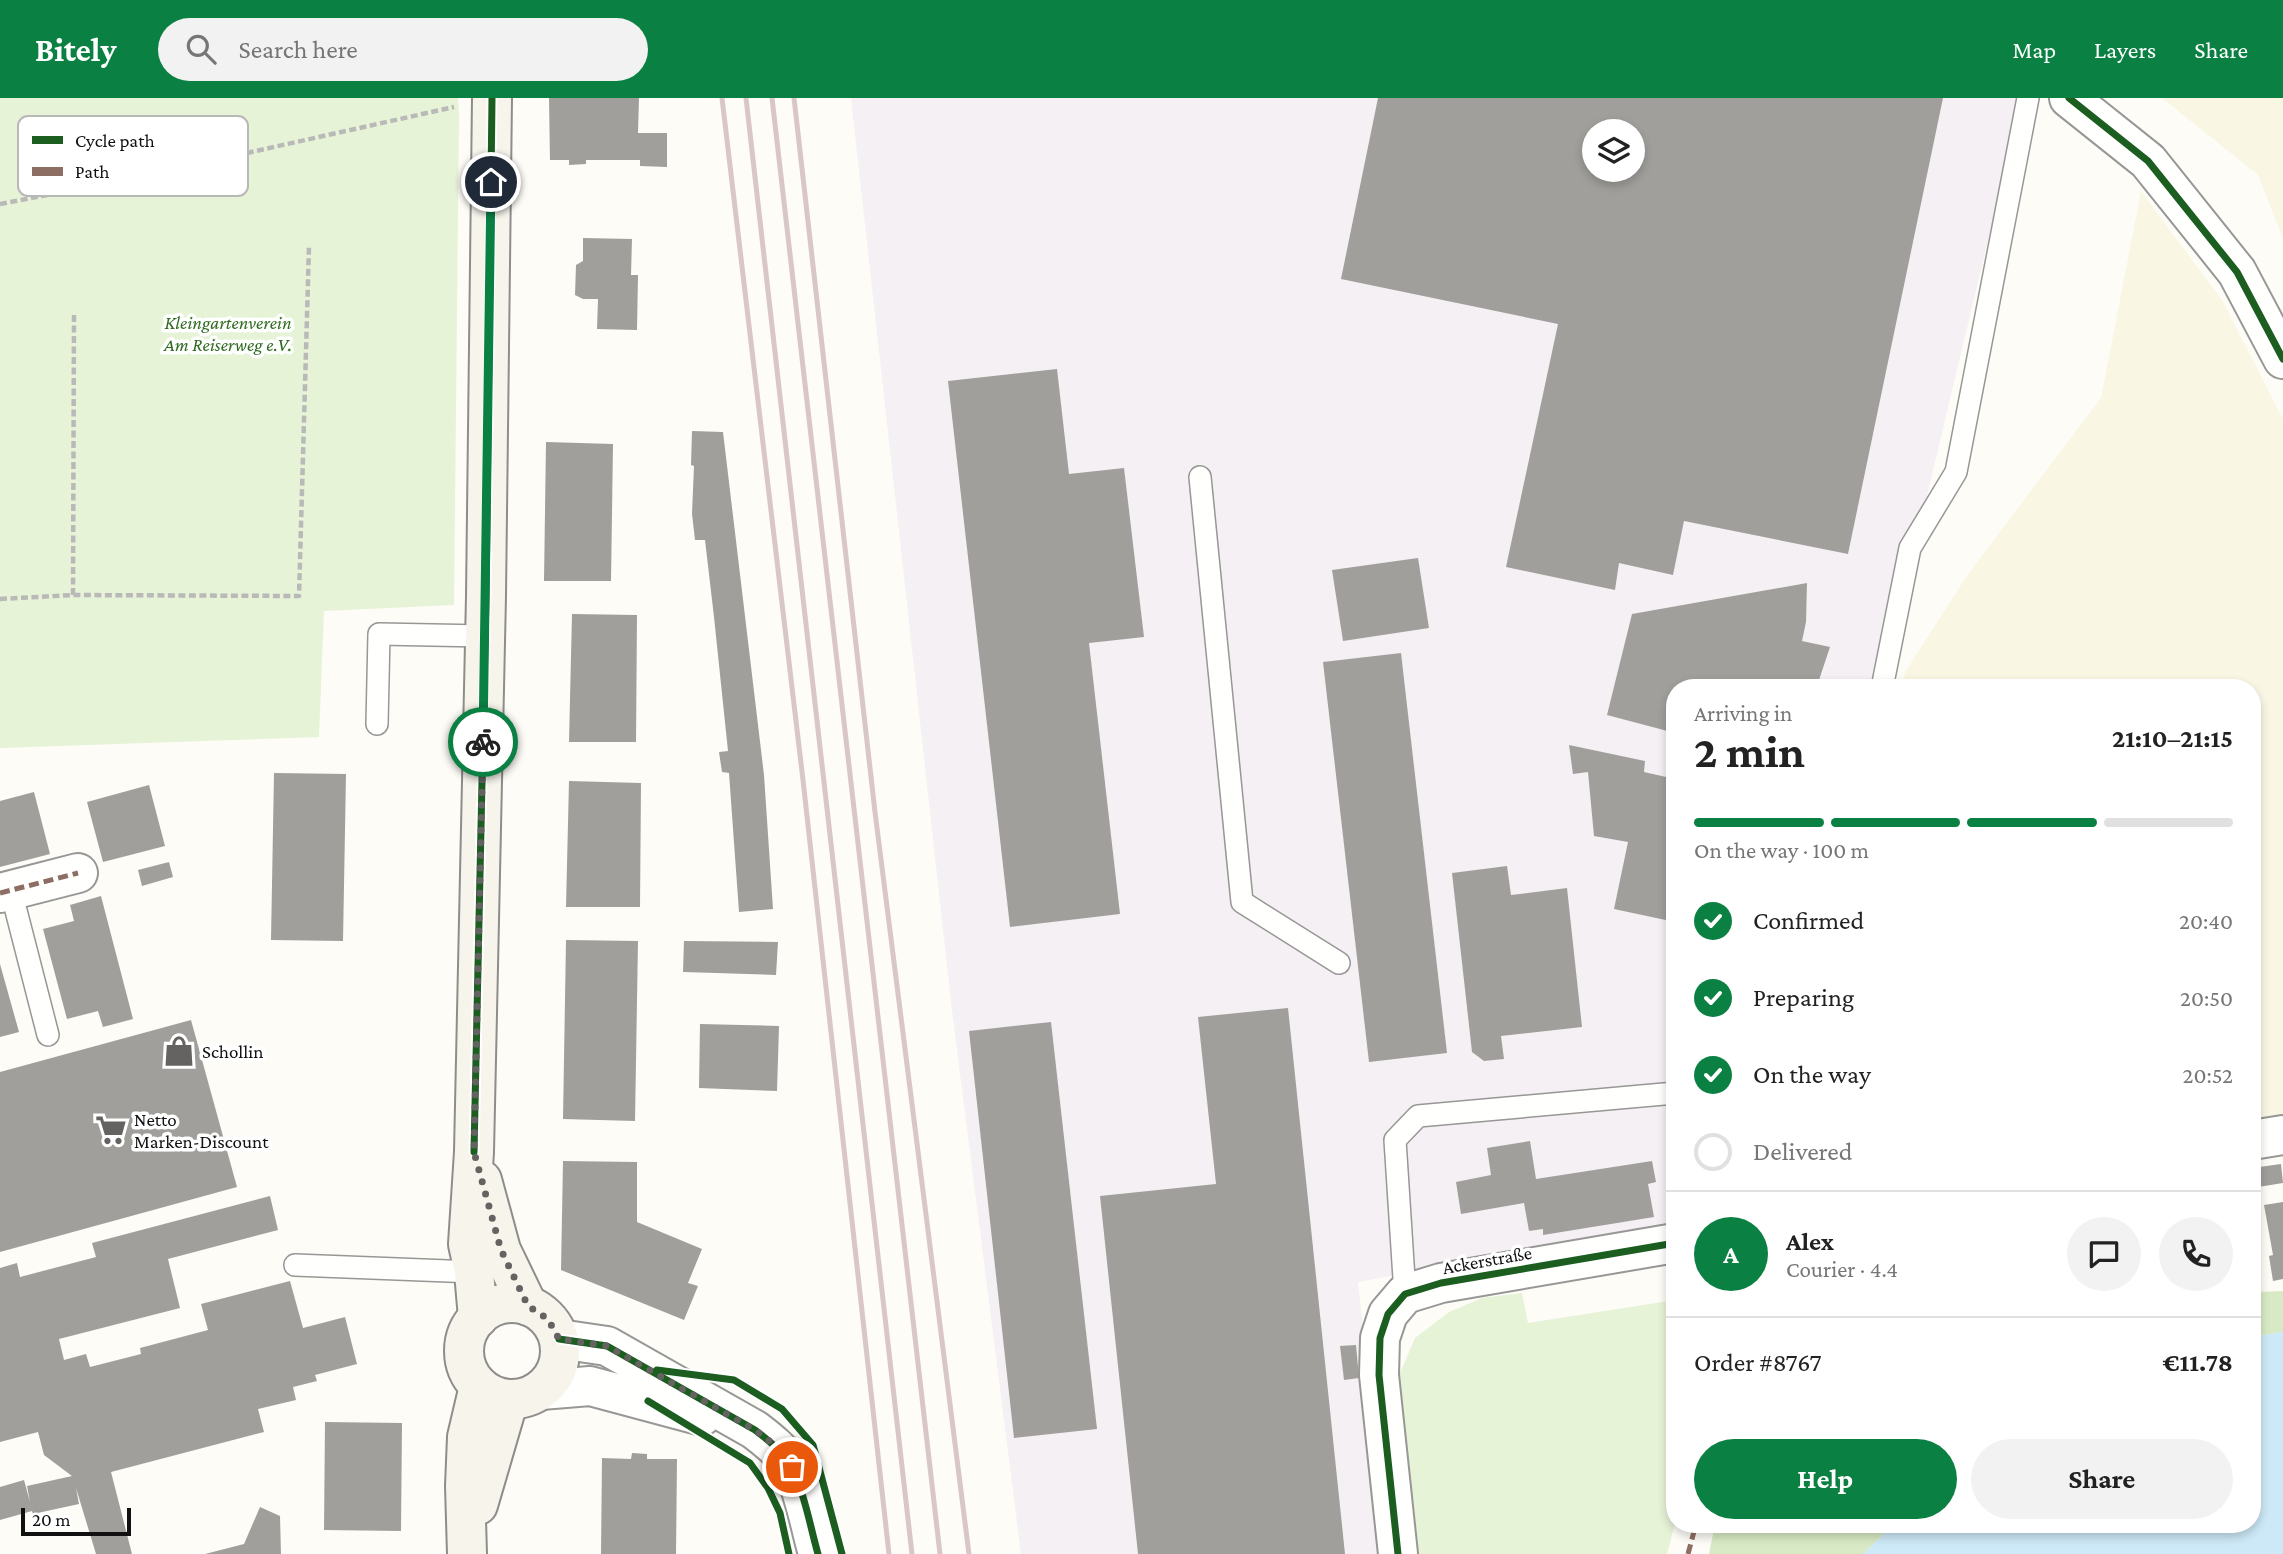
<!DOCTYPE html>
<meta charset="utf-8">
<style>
body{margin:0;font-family:"Crimson Pro",serif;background:#f2f2f2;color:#222;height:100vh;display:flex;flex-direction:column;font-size:26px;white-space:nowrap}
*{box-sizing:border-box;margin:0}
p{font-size:23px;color:#767676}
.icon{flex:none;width:38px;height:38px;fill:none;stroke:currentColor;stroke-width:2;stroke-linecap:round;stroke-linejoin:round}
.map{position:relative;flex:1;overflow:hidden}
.panel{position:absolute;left:1666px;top:581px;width:595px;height:854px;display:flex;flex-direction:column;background:#fff;border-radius:28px;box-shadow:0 4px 10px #0003}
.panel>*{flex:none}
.buttons{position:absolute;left:1582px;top:21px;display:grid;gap:14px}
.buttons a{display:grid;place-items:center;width:63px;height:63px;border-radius:50%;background:#fff;box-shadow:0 4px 10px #0003;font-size:35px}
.scale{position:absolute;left:21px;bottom:18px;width:110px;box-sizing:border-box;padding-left:7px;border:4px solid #111;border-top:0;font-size:19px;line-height:24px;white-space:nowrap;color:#111;-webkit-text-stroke:5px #fff;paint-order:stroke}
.pin{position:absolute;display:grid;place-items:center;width:60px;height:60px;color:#fff;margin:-30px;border:4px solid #fff;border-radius:50%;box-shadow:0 2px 7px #0007}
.courier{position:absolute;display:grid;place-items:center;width:70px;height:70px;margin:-35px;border:5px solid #0b8043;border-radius:50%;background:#fff;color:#222;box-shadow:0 2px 9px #0007}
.head em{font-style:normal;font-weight:700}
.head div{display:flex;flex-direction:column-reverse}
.head{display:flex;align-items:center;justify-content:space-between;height:119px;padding:0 28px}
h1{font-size:46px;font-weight:700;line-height:52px}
.bar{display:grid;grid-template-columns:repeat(4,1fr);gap:10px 7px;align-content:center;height:84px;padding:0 28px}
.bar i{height:9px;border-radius:5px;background:#e0e0e0}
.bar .on{background:#0b8043}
.bar p{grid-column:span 4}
.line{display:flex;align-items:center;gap:18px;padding:0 28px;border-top:2px solid #e0e0e0}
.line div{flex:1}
.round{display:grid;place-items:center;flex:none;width:74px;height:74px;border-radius:37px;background:#f2f2f2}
ol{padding:0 28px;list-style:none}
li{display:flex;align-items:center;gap:21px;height:77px}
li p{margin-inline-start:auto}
li .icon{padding:7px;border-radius:50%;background:#0b8043;color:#fff;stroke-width:4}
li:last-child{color:#767676}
li i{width:38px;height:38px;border:4px solid #e0e0e0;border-radius:50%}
.primary-button{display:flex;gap:14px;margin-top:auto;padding:14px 28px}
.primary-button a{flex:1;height:80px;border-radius:42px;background:#0b8043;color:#fff;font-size:28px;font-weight:700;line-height:80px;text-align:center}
.primary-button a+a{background:#f2f2f2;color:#222}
header{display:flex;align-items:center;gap:42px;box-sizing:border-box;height:98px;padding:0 35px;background:#0b8043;color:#fff}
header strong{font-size:33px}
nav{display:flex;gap:38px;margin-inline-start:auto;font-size:24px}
.search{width:490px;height:63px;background:#f2f2f2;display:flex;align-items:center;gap:18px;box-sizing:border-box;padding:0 24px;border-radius:38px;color:#767676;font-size:26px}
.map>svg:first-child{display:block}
.industrial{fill:#f5f0f3;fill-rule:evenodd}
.farmland{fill:#f9f7e4}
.green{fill:#e7f3d7}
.forest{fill:#d8eac5}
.water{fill:#cde8f7}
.building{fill:#a19f9c;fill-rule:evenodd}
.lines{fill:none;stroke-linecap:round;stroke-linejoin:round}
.service-casing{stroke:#979795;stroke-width:24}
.minor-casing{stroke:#979795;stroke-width:42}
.secondary-casing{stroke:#8e8d8b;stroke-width:42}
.path{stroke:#b9b9b8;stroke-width:4.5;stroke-dasharray:7 3.5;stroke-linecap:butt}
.service{stroke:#fffffe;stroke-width:21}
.minor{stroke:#fffffe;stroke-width:38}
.secondary{stroke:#f6f4eb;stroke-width:38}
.rail{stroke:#d9c6c7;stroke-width:5}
.quiet{stroke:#8d6e63;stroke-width:5;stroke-dasharray:10 5;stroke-linecap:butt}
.cycleway-casing{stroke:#fff;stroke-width:11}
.cycleway{stroke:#1b5e20;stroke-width:7}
.done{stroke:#646362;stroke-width:7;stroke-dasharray:0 12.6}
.route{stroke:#0b8043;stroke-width:9}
.labels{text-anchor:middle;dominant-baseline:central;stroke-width:7;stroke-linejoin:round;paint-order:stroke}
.park-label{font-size:19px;font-style:italic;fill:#2f6b1f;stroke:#fff}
.poi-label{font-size:19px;fill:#111;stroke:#fff;text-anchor:start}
.street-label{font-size:19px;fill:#111;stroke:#fff}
.key{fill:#fff;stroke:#b8b8b8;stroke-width:2}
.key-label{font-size:19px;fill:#111}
</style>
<header>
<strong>Bitely</strong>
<div class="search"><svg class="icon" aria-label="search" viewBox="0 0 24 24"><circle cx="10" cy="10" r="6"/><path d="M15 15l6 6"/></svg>Search here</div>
<nav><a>Map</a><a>Layers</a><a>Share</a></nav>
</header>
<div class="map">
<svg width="2283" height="1456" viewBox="0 0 2283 1456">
<rect width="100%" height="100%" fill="#fdfcf7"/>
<path class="industrial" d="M851,0H2022L1881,590H1675V1125L1358,1184L1387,1456H1021L952,912ZM1594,33H1633V72H1594Z"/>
<g class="farmland">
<path d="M2162,0H2283V141L2258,77Z"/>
<path d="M2141,93L2222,202L2283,321V1024L2252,1030V590H1902L1905,574L1968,476L2101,300Z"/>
</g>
<g class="green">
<path d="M0,0H458L459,19L454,507L324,513L319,639L0,650Z"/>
<path d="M1522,1195L1528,1225L1675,1202V1426L1667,1456H1413L1394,1295L1400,1275L1415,1240L1449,1214L1482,1200Z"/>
</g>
<g class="forest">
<path d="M2252,1190L2256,1194L2283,1193V1234L2252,1239Z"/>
<path d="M1715,1426H1895L1863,1456H1709Z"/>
</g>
<path class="water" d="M2283,1234V1456H1863L1895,1426H2252V1239Z"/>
<g class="building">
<path d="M549,0H639L638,35H667V69L640,68V62H586V66L569,67V62H550Z"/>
<path d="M1378,0H1943L1848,456L1684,423L1673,477L1619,465L1615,492L1506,469L1558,226L1341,181ZM1594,33H1633V72H1594Z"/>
<path d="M583,140L632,141L631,177H638L637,232L597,231L598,201H583L575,197L576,167L583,163Z"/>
<path d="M1057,271L1069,376L1124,370L1144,539L1089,545L1120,816L1010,829L948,283Z"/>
<path d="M692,333L723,334L764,677L773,811L739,814L729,675L722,674L719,654L728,653L714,519L705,442H695L692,416L694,368L691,367Z"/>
<path d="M546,344L613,346L611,483H544Z"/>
<path d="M1418,460L1429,530L1343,543L1332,472Z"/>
<path d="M1807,485L1806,524L1802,543L1830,549L1818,585L1832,590H1675V635L1607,617L1632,516Z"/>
<path d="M572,516L637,517L636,644H569Z"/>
<path d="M1401,555L1447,955L1369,964L1323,564Z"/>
<path d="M1569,647L1645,663L1644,674L1675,681V824L1614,811L1628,744L1594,738L1588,674L1573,676Z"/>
<path d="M274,675L346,676L343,843L271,842Z"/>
<path d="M569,683L641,685L640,809H566Z"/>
<path d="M149,687L165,748L103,764L87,704Z"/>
<path d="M34,694L50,756L0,769V703Z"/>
<path d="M169,764L173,779L142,788L138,772Z"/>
<path d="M1507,768L1511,797L1567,790L1582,929L1501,938L1504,961L1484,963L1472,954L1452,775Z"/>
<path d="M101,798L133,921L103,929L98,913L67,921L43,831L74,823L70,807Z"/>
<path d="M566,842L638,843L635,1023L563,1021Z"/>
<path d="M684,843L778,844L776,877L683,874Z"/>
<path d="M0,866L19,934L0,939Z"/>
<path d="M1288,910L1345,1456H1138L1100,1098L1216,1086L1198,919Z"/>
<path d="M191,922L237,1089L0,1154V974Z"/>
<path d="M1051,924L1097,1331L1014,1340L969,933Z"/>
<path d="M700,926L779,928L777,993L699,990Z"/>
<path d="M1530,1043L1536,1081L1652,1063L1656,1084L1648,1086L1654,1119L1543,1137V1131L1529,1133L1524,1105L1461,1116L1456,1084L1491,1077L1487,1050Z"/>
<path d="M563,1063L637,1064V1124L702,1151L688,1185L698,1188L684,1222L561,1172Z"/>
<path d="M2281,1066L2283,1085L2252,1090V1070Z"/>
<path d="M270,1098L278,1132L168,1161L180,1210L59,1241L64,1262L86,1256L90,1269L141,1256L140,1250L208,1232L201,1206L290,1183L303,1230L345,1219L357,1266L315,1277L317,1283L293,1289L296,1302L258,1311L264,1334L111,1374L132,1456H96L76,1390L79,1406L33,1416L32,1413L0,1422V1389L24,1382L30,1404L27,1388L72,1378L44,1357L38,1334L0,1344V1170L17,1165L20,1179L96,1159L92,1145Z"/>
<path d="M2283,1104V1181L2273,1183L2269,1158L2273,1157L2264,1107Z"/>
<path d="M1356,1247L1359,1280L1344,1282L1340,1248Z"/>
<path d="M325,1324L402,1325L401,1433L324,1432Z"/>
<path d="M632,1355L647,1356V1361H677L676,1456H601L602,1360L631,1361Z"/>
<path d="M260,1409L280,1418L281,1456H205L244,1446Z"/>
</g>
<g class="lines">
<defs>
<g id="service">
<path d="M1200,379L1242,804L1339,865"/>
<path d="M1882,590L1910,450L1956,374L2028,0"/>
<path d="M377,626L379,536L485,538"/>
<path d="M11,793L48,937"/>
<path d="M295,1167L474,1174"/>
<path d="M1405,1196L1395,1042L1418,1018L1675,995"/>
</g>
<g id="minor">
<path d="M2069,0L2148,63L2237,174L2283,261"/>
<path d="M0,795L78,775"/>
<path d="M2252,1042L2283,1037"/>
<path d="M559,1241L607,1248L755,1332C768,1342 785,1355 793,1371C805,1397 810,1428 818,1456"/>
<path d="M541,1292L590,1288L702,1318"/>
<path d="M1398,1456L1379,1277L1380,1240L1388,1216L1405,1196L1441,1185L1675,1145"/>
</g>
<g id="secondary">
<path d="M482,1082L501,1152L528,1208"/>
<circle cx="512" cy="1253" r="48"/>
<path d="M478,1220L474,1174L468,1146L474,1054L486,498L492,0"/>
<path d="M478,1407L509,1301"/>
<path d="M467,1456L465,1388L467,1339L479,1288"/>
</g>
</defs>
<use href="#service" class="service-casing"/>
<use href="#minor" class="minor-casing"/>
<use href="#secondary" class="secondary-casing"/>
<g class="path">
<path d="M0,106L116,84L454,9"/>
<path d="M73,497L74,214"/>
<path d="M0,501L73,497L299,498L309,148"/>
</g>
<use href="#service" class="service"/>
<use href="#minor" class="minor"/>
<use href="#secondary" class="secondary"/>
<g class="rail">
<path d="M722,0L803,682L889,1456"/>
<path d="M746,0L912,1456"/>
<path d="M772,0L940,1456"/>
<path d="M794,0L875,714L969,1456"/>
</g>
<g class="quiet">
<path d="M0,795L78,775"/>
<path d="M1688,1456L1696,1426"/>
</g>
<defs>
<g id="cycleway">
<path d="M2069,0L2148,63L2237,174L2283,261"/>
<path d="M474,1054L486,498L492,0"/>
<path d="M559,1241L607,1248L755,1332C768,1342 785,1355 793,1371C805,1397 810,1428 818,1456"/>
<path d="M657,1272L734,1282L782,1311L813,1347L842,1456"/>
<path d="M648,1303L750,1365L768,1390L780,1415L789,1456"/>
<path d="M1398,1456L1379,1277L1380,1240L1388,1216L1405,1196L1441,1185L1675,1145"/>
</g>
</defs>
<use href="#cycleway" class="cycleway-casing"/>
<use href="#cycleway" class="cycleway"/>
</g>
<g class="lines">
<path class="done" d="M483,644L474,1054L501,1152L528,1208L548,1221L559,1241L607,1248L755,1332L772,1345L792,1369"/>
<path class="route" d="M483,644L491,84"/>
</g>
<defs>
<symbol id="shop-bare" viewBox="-9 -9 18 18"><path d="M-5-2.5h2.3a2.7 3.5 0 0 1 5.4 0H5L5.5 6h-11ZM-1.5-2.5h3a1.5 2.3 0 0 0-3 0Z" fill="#646362" stroke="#fff" stroke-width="2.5" paint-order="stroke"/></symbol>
<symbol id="supermarket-bare" viewBox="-9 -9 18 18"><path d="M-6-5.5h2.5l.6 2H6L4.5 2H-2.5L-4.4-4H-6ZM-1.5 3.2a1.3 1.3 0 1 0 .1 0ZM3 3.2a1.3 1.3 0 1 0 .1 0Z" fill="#646362" stroke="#fff" stroke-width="2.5" paint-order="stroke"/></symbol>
</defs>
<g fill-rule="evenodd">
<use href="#shop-bare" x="157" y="931" width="44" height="44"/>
<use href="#supermarket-bare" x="89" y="1010" width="44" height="44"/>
</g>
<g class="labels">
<g class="park-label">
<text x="228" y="224">Kleingartenverein<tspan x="228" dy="22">Am Reiserweg e.V.</tspan></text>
</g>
<g class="poi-label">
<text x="202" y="953">Schollin</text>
<text x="134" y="1021">Netto<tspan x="134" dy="22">Marken-Discount</tspan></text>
</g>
<g class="street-label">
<text transform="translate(1487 1162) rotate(-10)">Ackerstraße</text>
</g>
</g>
<rect x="18" y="18" width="230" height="80" rx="10" class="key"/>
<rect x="32" y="38" width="31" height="8" fill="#1b5e20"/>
<rect x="32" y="69" width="31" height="9" fill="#8d6e63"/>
<g class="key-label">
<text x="75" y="49">Cycle path</text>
<text x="75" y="80">Path</text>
</g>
</svg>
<div class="buttons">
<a><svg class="icon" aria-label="layers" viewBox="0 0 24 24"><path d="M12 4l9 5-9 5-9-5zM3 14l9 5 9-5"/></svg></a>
</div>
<div class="scale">20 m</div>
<div class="pin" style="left:792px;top:1369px;background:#ea580c"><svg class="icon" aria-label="bag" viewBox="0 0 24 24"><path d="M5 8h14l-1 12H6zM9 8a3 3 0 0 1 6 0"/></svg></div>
<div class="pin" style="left:491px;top:84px;background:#1f2937"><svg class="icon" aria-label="home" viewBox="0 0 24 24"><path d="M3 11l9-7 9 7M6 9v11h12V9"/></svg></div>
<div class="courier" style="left:483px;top:644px"><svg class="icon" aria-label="bike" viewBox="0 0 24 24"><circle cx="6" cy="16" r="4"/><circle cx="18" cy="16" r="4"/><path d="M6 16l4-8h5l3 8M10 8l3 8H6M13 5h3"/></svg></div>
<section class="panel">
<div class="head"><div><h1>2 min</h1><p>Arriving in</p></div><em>21:10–21:15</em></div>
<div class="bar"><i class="on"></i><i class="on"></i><i class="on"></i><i></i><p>On the way · 100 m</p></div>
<ol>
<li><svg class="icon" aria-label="check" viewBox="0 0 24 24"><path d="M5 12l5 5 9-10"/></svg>Confirmed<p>20:40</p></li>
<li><svg class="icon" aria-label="check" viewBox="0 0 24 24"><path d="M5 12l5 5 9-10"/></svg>Preparing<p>20:50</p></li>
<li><svg class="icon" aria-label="check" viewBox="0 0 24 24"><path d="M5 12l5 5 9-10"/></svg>On the way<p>20:52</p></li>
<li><i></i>Delivered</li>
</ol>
<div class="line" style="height:126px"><b class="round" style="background:#0b8043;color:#fff">A</b><div><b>Alex</b><p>Courier · 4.4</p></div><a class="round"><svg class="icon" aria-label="chat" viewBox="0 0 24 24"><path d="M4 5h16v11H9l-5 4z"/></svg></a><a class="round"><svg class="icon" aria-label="phone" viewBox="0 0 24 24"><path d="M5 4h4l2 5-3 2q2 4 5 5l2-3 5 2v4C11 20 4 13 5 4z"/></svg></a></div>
<div class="line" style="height:91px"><div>Order #8767</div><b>€11.78</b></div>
<div class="primary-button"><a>Help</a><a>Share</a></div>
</section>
</div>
